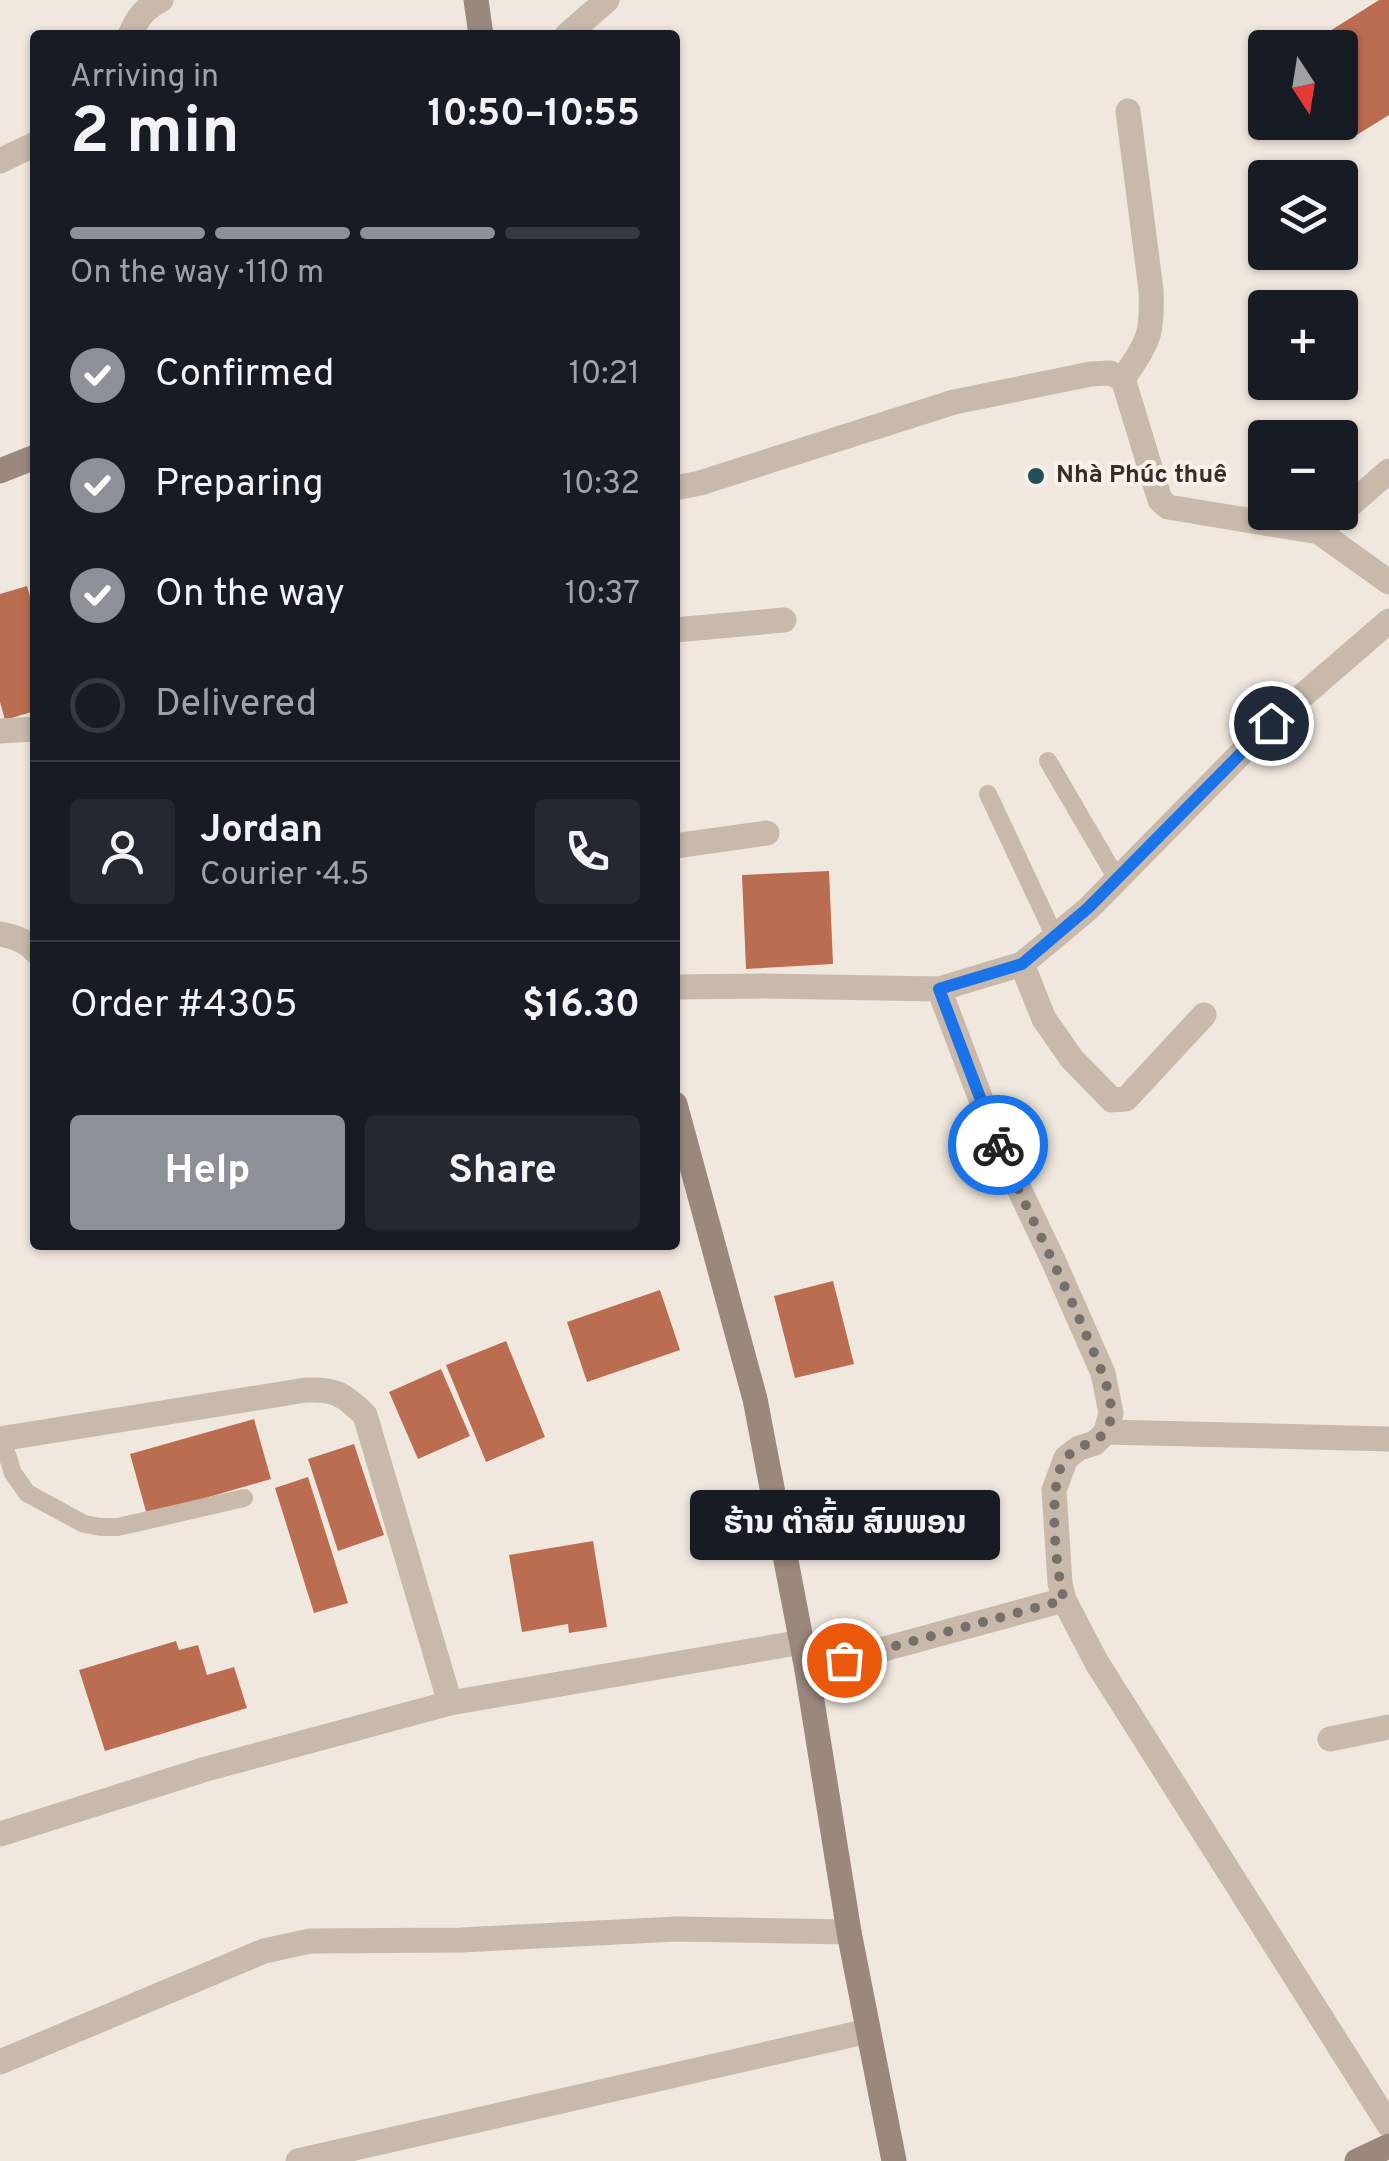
<!DOCTYPE html>
<meta charset="utf-8">
<style>
body{margin:0;font-family:Overpass,"Noto Sans Lao",sans-serif;background:#242831;color:#f1f3f6;height:100vh;display:flex;flex-direction:column;font-size:38px;white-space:nowrap}
*{box-sizing:border-box;margin:0}
p{font-size:32px;color:#9ea1a6}
.icon{flex:none;width:55px;height:55px;fill:none;stroke:currentColor;stroke-width:2;stroke-linecap:round;stroke-linejoin:round}
.map{position:relative;flex:1;overflow:hidden}
.details{position:absolute;left:30px;top:30px;width:650px;height:1220px;display:flex;flex-direction:column;background:#171b24;border-radius:10px;box-shadow:0 2px 8px #0004}
.details>*{flex:none}
.needle{width:65px;rotate:168deg}
.buttons{position:absolute;left:1248px;top:30px;display:grid;gap:20px}
.buttons a{display:grid;place-items:center;width:110px;height:110px;border-radius:10px;background:#171b24;box-shadow:0 2px 8px #0004;font-size:50px}
.pin{position:absolute;display:grid;place-items:center;width:85px;height:85px;color:#fff;margin:-42px;border:5px solid #fff;border-radius:50%;box-shadow:0 2px 10px #0007}
.courier{position:absolute;display:grid;place-items:center;width:100px;height:100px;margin:-50px;border:8px solid #1a73e8;border-radius:50%;background:#fff;color:#222;box-shadow:0 2px 12px #0007}
.bubble{position:absolute;height:70px;border-radius:10px;background:#171b24;box-shadow:0 2px 8px #0004;font-size:32px;font-weight:700;line-height:70px;text-align:center}
.summary em{font-style:normal;font-weight:700}
.summary div{display:flex;flex-direction:column-reverse}
.summary{display:flex;align-items:center;justify-content:space-between;height:170px;padding:0 40px}
h1{font-size:65px;font-weight:700;line-height:75px}
.bar{display:grid;grid-template-columns:repeat(4,1fr);gap:15px 10px;align-content:center;height:120px;padding:0 40px}
.bar i{height:12px;border-radius:8px;background:#363941}
.bar .selected{background:#8c9099}
.bar p{grid-column:span 4}
.line{display:flex;align-items:center;gap:25px;padding:0 40px;border-top:2px solid #363941}
.line div{flex:1}
.round{display:grid;place-items:center;flex:none;width:105px;height:105px;border-radius:10px;background:#242831}
ol{padding:0 40px;list-style:none}
li{display:flex;align-items:center;gap:30px;height:110px}
li p{margin-inline-start:auto}
li .icon{padding:10px;border-radius:50%;background:#8c9099;color:#fff;stroke-width:4}
li:last-child{color:#9ea1a6}
li i{width:55px;height:55px;border:5px solid #363941;border-radius:50%}
.cta{display:flex;gap:20px;margin-top:auto;padding:20px 40px}
.cta a{flex:1;height:115px;border-radius:10px;background:#8c9099;color:#fff;font-size:40px;font-weight:700;line-height:115px;text-align:center}
.cta a+a{background:#242831;color:#f1f3f6}
.map>svg:first-child{display:block}
.building{fill:#bb6d51}
.lines{fill:none;stroke-linecap:round;stroke-linejoin:round}
.lane{stroke:#c8b9ab;stroke-width:18}
.street{stroke:#c8b9ab;stroke-width:25}
.secondary{stroke:#9b887d;stroke-width:25}
.done{stroke:#776f69;stroke-width:10;stroke-dasharray:0 18}
.route{stroke:#1a73e8;stroke-width:12}
.poi-dot{fill:#235054;stroke:#f8f2ea;stroke-width:4}
.labels{text-anchor:middle;dominant-baseline:central;stroke-width:8;stroke-linejoin:round;paint-order:stroke}
.poi-label{font-size:25px;font-weight:bold;fill:#362e2a;stroke:#f8f2ea;text-anchor:start}
</style>
<div class="map">
<svg width="1389" height="2161" viewBox="0 0 1389 2161">
<rect width="100%" height="100%" fill="#f0e8de"/>
<g class="building">
<path d="M1379,0H1389V115L1355,136L1340,112V48H1303Z"/>
<path d="M27,586L35,614V711L5,720L0,702V594Z"/>
<path d="M829,871L833,964L746,969L742,875Z"/>
<path d="M833,1281L854,1364L795,1378L774,1296Z"/>
<path d="M660,1290L680,1350L587,1382L567,1322Z"/>
<path d="M506,1341L545,1437L486,1462L446,1365Z"/>
<path d="M441,1369L470,1436L418,1459L389,1392Z"/>
<path d="M254,1419L271,1479L147,1515L130,1454Z"/>
<path d="M354,1444L384,1535L338,1551L308,1459Z"/>
<path d="M308,1477L348,1603L314,1613L275,1488Z"/>
<path d="M593,1541L607,1627L569,1633L568,1624L522,1632L509,1555Z"/>
<path d="M176,1641L179,1650L198,1645L207,1675L234,1667L247,1708L105,1751L79,1670Z"/>
</g>
<g class="lines">
<g class="lane">
<path d="M1048,761L1117,879"/>
<path d="M988,794L1055,937"/>
<path d="M2,1439L13,1473L27,1493L84,1524L101,1527H118L244,1498"/>
</g>
<g class="street">
<path d="M130,35C137,18 144,9 161,0"/>
<path d="M567,35L607,0"/>
<path d="M0,161L35,144"/>
<path d="M1123,379C1148,341 1153,337 1151,290L1128,111"/>
<path d="M675,488L700,483L954,402L1091,374L1110,373L1123,379L1160,500L1168,507L1319,532L1389,582"/>
<path d="M1319,532L1389,471"/>
<path d="M675,630L784,620"/>
<path d="M0,731L35,729"/>
<path d="M675,846L767,833"/>
<path d="M0,934C13,936 27,941 35,951"/>
<path d="M1022,964L1044,1019L1072,1059L1112,1100L1126,1099L1204,1015"/>
<path d="M675,987L765,986L939,989L1022,964L1088,909L1271,723L1389,621"/>
<path d="M939,989L999,1147L1053,1260L1103,1373L1111,1413L1106,1432L1095,1443L1079,1448L1066,1458L1054,1490L1060,1583L1064,1600L1097,1663L1389,2125"/>
<path d="M1106,1432L1389,1439"/>
<path d="M0,1439L306,1390C336,1389 343,1394 365,1415L450,1703"/>
<path d="M807,1670L1064,1600"/>
<path d="M1330,1739L1389,1727"/>
<path d="M0,1834L206,1769L450,1703L802,1642"/>
<path d="M0,2062L264,1951L310,1941L461,1940L677,1929L849,1932"/>
<path d="M298,2161L868,2031"/>
</g>
<g class="secondary">
<path d="M476,0L481,35"/>
<path d="M0,471L35,457"/>
<path d="M675,1104L755,1399L807,1670L849,1932L894,2161"/>
<path d="M1357,2161L1389,2146"/>
</g>
</g>
<g class="lines">
<path class="done" d="M844,1660L1064,1600C1056,1571 1046,1482 1066,1458C1081,1439 1111,1446 1111,1412C1111,1387 1095,1356 1085,1332C1058,1269 1026,1208 998,1145"/>
<path class="route" d="M998,1145L939,989L1022,964L1088,908L1271,723"/>
</g>
<circle class="poi-dot" cx="1036" cy="476" r="10"/>
<g class="labels">
<g class="poi-label">
<text x="1056" y="476">Nhà Phúc thuê</text>
</g>
</g>
</svg>
<div class="buttons">
<a><svg class="needle" viewBox="-14 -14 28 28"><path d="M0-13l5 13h-10z" fill="#e53935"/><path d="M0 13l5-13h-10z" fill="#9ea1a6"/></svg></a>
<a><svg class="icon" aria-label="layers" viewBox="0 0 24 24"><path d="M12 4l9 5-9 5-9-5zM3 14l9 5 9-5"/></svg></a>
<a>+</a>
<a>−</a>
</div>
<div class="pin" style="left:844px;top:1660px;background:#ea580c"><svg class="icon" aria-label="bag" viewBox="0 0 24 24"><path d="M5 8h14l-1 12H6zM9 8a3 3 0 0 1 6 0"/></svg></div>
<div class="pin" style="left:1271px;top:723px;background:#1f2937"><svg class="icon" aria-label="home" viewBox="0 0 24 24"><path d="M3 11l9-7 9 7M6 9v11h12V9"/></svg></div>
<div class="courier" style="left:998px;top:1145px"><svg class="icon" aria-label="bike" viewBox="0 0 24 24"><circle cx="6" cy="16" r="4"/><circle cx="18" cy="16" r="4"/><path d="M6 16l4-8h5l3 8M10 8l3 8H6M13 5h3"/></svg></div>
<div class="bubble" style="left:690px;top:1490px;width:310px">ຮ້ານ ຕຳສົ້ມ ສົມພອນ</div>
<section class="details">
<div class="summary"><div><h1>2 min</h1><p>Arriving in</p></div><em>10:50–10:55</em></div>
<div class="bar"><i class="selected"></i><i class="selected"></i><i class="selected"></i><i></i><p>On the way · 110 m</p></div>
<ol>
<li><svg class="icon" aria-label="check" viewBox="0 0 24 24"><path d="M5 12l5 5 9-10"/></svg>Confirmed<p>10:21</p></li>
<li><svg class="icon" aria-label="check" viewBox="0 0 24 24"><path d="M5 12l5 5 9-10"/></svg>Preparing<p>10:32</p></li>
<li><svg class="icon" aria-label="check" viewBox="0 0 24 24"><path d="M5 12l5 5 9-10"/></svg>On the way<p>10:37</p></li>
<li><i></i>Delivered</li>
</ol>
<div class="line" style="height:180px"><a class="round"><svg class="icon" aria-label="person" viewBox="0 0 24 24"><circle cx="12" cy="8" r="4"/><path d="M4 21q1-7 8-7t8 7"/></svg></a><div><b>Jordan</b><p>Courier · 4.5</p></div><a class="round"><svg class="icon" aria-label="phone" viewBox="0 0 24 24"><path d="M5 4h4l2 5-3 2q2 4 5 5l2-3 5 2v4C11 20 4 13 5 4z"/></svg></a></div>
<div class="line" style="height:130px"><div>Order #4305</div><b>$16.30</b></div>
<div class="cta"><a>Help</a><a>Share</a></div>
</section>
</div>
